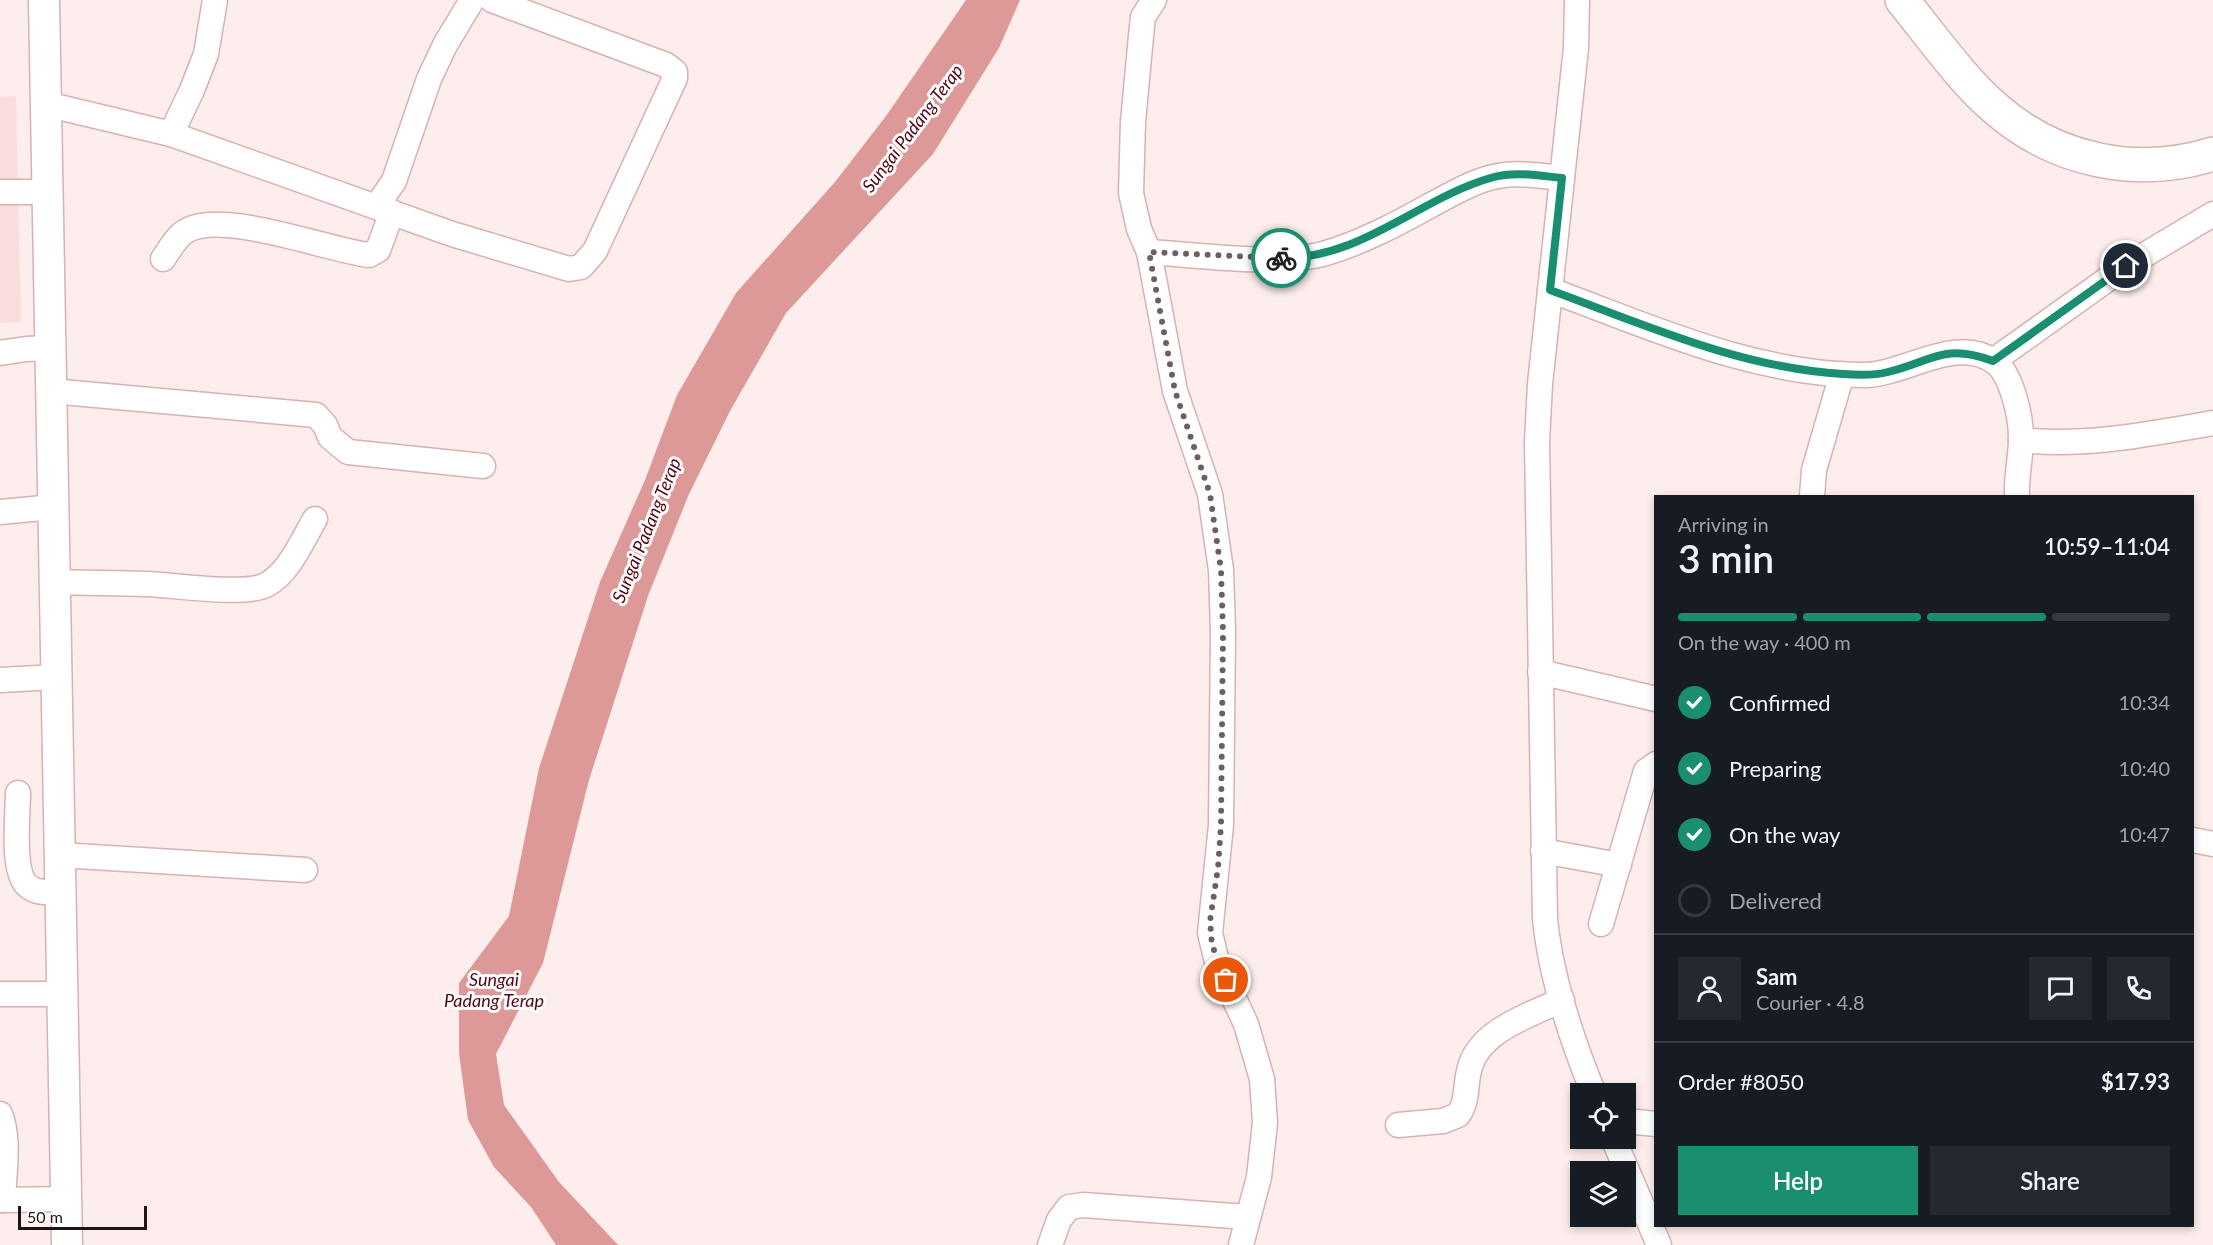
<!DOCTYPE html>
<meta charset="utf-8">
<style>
body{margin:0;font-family:Lato,sans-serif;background:#242831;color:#f1f3f6;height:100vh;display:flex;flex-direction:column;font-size:22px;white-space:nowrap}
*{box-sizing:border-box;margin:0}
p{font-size:20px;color:#9ea1a6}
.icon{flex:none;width:33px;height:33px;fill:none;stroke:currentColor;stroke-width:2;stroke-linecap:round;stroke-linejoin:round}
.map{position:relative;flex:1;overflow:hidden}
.panel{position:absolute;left:1654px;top:495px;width:540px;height:732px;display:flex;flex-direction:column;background:#171b24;border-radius:0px;box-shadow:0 3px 9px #0003}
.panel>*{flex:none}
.buttons{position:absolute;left:1570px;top:1083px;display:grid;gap:12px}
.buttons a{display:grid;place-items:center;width:66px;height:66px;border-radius:0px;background:#171b24;box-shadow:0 3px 9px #0003;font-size:30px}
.scale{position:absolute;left:18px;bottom:15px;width:129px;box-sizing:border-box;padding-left:6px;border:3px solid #201313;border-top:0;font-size:16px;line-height:21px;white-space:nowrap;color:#201313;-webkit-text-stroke:4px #fff;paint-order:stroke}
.pin{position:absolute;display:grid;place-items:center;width:51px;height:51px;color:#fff;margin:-26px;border:3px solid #fff;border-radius:50%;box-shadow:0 2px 6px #0007}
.courier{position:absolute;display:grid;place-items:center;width:60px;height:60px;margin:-30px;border:4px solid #198e71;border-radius:50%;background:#fff;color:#222;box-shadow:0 2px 8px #0007}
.overview em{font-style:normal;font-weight:600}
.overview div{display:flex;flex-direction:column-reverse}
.overview{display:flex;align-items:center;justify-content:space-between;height:102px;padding:0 24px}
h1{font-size:39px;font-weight:600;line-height:45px}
.bar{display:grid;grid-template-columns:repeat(4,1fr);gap:9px 6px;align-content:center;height:72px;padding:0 24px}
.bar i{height:8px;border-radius:4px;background:#363941}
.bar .on{background:#198e71}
.bar p{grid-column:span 4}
.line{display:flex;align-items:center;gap:15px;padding:0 24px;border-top:2px solid #363941}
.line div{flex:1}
.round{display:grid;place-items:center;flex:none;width:63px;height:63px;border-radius:0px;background:#242831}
ol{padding:0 24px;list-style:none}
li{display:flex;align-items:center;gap:18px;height:66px}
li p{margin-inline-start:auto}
li .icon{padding:6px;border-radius:50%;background:#198e71;color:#fff;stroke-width:4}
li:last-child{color:#9ea1a6}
li i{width:33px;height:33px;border:3px solid #363941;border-radius:50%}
.cta{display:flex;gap:12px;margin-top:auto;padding:12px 24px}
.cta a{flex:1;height:69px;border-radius:0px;background:#198e71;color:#fff;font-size:24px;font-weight:600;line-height:69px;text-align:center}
.cta a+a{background:#242831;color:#f1f3f6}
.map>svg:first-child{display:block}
.built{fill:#fadedd}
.water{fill:#dc9997}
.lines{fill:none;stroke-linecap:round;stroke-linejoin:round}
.minor-casing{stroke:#d7b2b1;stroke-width:27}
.major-casing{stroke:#d7b2b1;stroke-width:33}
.highway-casing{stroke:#d7b2b1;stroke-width:36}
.minor{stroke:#fff;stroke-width:24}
.major{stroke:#fff;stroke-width:30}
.highway{stroke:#fff;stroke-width:33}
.done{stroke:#6d5f5f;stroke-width:6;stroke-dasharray:0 10.8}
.route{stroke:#198e71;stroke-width:8}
.labels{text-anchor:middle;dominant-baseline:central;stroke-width:6;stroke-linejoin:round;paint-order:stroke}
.water-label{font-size:18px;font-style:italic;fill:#550311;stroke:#fff}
</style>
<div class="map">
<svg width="2213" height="1245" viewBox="0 0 2213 1245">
<rect width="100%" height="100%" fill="#fdeded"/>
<path class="built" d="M16,96L21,322L0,323V97Z"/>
<path class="water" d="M966,0H1020L999,48L933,154L786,313L730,411L689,494L648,596L589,780L543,963L496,1054L504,1105L559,1182L618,1245H556L531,1207L494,1167L468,1120L459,1053V983L509,916L539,768L600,582L645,480L677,395L736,293L835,182L886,116Z"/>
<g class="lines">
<defs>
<g id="minor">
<path d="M1154,0L1143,17L1141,36L1133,122L1131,193L1139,229L1149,252L1175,391L1210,494L1221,570L1223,631L1221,825L1210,933L1217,962L1246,1024L1262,1079L1265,1123L1259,1177L1241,1245"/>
<path d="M1577,0L1576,48L1540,384L1537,442L1545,919C1551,979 1571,1038 1594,1094"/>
<path d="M46,104L171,134L452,234L569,269L581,267L595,251L675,78V72L666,65L492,0"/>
<path d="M171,134L192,90L206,54L215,0"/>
<path d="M0,192H48"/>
<path d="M380,208L383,197L394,181L429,79L445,45L472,0"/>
<path d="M1149,252C1198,255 1277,266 1323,254C1361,243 1397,224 1431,205C1452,194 1475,180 1498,176C1518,172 1542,176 1562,178"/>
<path d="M163,259C170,249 176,237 186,231C221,209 328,250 369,255L378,250L392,212"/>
<path d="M1550,290C1651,327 1754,375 1864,375C1905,375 1956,334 1995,362C2012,375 2021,417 2021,438C2021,457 2016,477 2017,496"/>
<path d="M0,353L26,349L51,348"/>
<path d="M1993,361L2126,266L2213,214"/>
<path d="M51,391L316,415L325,425L330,437L348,452L483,466"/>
<path d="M2021,440C2086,447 2149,434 2213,423"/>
<path d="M1812,496L1814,470L1842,374"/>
<path d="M0,512L53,507"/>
<path d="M55,582C86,583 116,583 147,584C174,585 244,596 266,585C289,573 302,541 315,519"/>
<path d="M1540,672L1656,699"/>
<path d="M0,680L57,677"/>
<path d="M18,793C18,814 11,873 28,886C37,894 49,892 60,892"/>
<path d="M2193,840L2213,844"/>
<path d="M1543,851L1619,865"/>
<path d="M60,855L305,870"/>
<path d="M1601,924L1643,781L1646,771L1656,764"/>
<path d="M0,994H62"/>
<path d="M0,1114C10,1139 4,1173 3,1200"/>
<path d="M1626,1121L1656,1124"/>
<path d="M1398,1125L1443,1121L1458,1115C1468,1102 1465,1086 1469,1071C1477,1031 1530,1015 1562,1000"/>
<path d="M1613,1138L1659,1245"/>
<path d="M0,1200L66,1199"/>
<path d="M1050,1245L1059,1220L1069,1207L1083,1205L1247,1217"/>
</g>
<path id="major" d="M44,0L67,1245"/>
<path id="highway" d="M1902,0C1930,34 1962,80 1995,108C2055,161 2137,178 2213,154"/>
</defs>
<use href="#minor" class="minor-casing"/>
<use href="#major" class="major-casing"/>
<use href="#highway" class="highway-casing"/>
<use href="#minor" class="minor"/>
<use href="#major" class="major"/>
<use href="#highway" class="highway"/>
</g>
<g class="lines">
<path class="done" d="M1226,980L1212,945L1210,921L1218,868L1221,825L1223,631L1221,570L1210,494L1175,391L1149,252L1281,258"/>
<path class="route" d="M1281,258C1363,259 1420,197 1494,177C1515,171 1541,176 1562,178L1550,290C1645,325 1741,368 1843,374C1857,375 1873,376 1888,372C1933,361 1943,343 1993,361L2126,266"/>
</g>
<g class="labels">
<g class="water-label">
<text transform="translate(912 128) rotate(-53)">Sungai Padang Terap</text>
<text transform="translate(646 530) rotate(-68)">Sungai Padang Terap</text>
<text x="494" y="979">Sungai<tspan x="494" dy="21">Padang Terap</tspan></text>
</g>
</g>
</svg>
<div class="buttons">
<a><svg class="icon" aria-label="locate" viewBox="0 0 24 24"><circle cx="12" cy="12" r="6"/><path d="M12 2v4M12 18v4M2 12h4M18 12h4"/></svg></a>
<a><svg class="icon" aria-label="layers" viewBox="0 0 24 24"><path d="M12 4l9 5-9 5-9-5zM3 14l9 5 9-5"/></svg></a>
</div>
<div class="scale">50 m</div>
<div class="pin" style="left:1226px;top:980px;background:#ea580c"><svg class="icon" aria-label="bag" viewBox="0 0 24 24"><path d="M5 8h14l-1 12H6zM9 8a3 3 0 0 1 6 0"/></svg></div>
<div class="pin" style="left:2126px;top:266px;background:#1f2937"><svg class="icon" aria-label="home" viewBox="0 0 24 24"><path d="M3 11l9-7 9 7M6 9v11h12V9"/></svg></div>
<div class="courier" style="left:1281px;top:258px"><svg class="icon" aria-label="bike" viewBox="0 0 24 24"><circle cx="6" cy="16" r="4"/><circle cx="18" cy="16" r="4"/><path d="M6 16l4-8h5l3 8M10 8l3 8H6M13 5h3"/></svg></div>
<section class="panel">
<div class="overview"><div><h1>3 min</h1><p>Arriving in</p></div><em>10:59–11:04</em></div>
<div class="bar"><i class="on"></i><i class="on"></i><i class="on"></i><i></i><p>On the way · 400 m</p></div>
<ol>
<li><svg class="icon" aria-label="check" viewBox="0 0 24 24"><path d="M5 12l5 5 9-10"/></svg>Confirmed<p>10:34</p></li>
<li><svg class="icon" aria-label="check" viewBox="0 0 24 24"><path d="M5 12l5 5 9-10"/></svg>Preparing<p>10:40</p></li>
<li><svg class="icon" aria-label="check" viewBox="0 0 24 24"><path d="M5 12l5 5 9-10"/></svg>On the way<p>10:47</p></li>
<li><i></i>Delivered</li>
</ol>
<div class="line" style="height:108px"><a class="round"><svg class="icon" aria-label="person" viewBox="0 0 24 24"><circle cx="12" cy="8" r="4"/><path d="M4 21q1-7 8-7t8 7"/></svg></a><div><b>Sam</b><p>Courier · 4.8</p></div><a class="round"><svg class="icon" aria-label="chat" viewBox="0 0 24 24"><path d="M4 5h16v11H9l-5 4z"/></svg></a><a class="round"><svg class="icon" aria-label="phone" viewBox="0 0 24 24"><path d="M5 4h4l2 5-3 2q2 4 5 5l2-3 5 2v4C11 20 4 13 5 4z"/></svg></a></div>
<div class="line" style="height:78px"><div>Order #8050</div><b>$17.93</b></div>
<div class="cta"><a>Help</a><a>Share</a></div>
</section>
</div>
